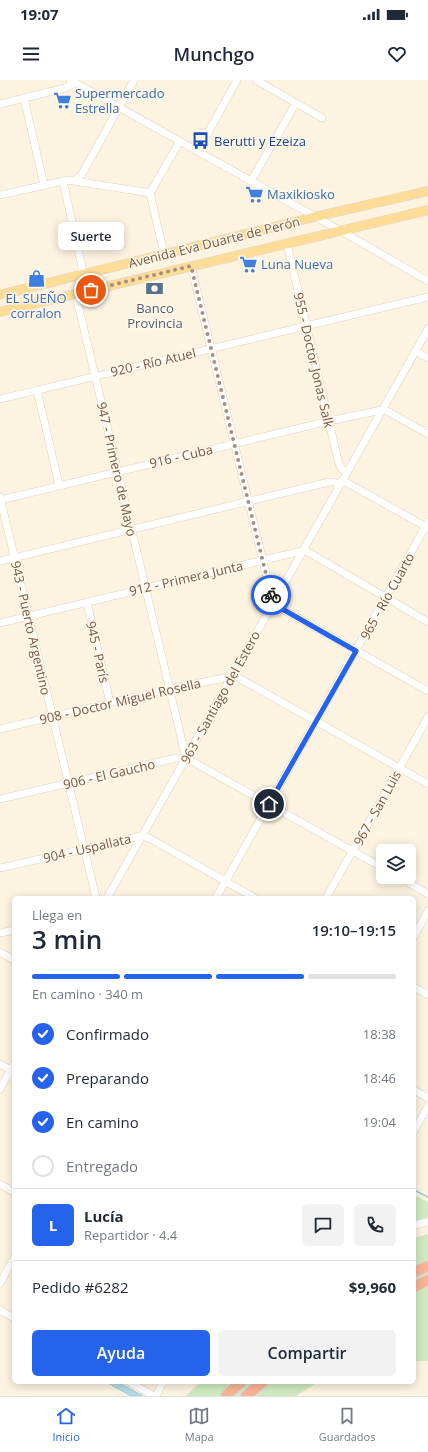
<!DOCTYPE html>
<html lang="es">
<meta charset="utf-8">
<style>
body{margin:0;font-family:"Open Sans",sans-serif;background:#f2f2f3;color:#1f2937;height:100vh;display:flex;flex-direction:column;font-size:15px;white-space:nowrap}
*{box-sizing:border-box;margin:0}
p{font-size:13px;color:#747a83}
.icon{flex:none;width:22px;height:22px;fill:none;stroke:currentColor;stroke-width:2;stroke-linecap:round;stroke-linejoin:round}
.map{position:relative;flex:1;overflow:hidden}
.panel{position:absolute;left:12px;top:816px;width:404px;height:488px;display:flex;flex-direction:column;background:#fff;border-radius:6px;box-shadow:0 2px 10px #0003}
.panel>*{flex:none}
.buttons{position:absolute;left:376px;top:764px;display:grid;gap:8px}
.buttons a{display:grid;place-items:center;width:40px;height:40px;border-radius:6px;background:#fff;box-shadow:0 2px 10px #0003;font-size:20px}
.pin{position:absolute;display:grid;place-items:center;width:34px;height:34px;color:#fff;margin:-17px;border:2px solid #fff;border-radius:50%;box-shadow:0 1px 4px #0007}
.courier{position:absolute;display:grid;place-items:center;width:40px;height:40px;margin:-20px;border:3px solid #2563eb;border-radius:50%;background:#fff;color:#222;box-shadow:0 1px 5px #0007}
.bubble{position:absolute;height:28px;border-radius:6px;background:#fff;box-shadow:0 2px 10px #0003;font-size:13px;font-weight:600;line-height:28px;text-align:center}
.overview em{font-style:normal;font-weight:600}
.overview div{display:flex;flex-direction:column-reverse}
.overview{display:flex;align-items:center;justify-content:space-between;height:68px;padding:0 20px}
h1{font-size:26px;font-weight:600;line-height:30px}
.bar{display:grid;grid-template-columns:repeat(4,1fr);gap:6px 4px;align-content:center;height:48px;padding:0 20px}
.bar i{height:5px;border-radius:3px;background:#e0e1e3}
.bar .on{background:#2563eb}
.bar p{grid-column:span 4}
.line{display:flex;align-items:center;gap:10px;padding:0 20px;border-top:1px solid #e0e1e3}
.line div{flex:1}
.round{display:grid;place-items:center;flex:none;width:42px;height:42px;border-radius:6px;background:#f2f2f3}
ol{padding:0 20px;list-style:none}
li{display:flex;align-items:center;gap:12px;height:44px}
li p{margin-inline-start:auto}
li .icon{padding:4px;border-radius:50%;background:#2563eb;color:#fff;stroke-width:4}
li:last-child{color:#747a83}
li i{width:22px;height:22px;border:2px solid #e0e1e3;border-radius:50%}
.button{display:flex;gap:8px;margin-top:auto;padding:8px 20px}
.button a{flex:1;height:46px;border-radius:6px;background:#2563eb;color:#fff;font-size:16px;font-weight:600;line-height:46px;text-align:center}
.button a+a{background:#f2f2f3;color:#1f2937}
.status{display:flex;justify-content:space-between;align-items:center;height:28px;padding:0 20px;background:#fff;direction:ltr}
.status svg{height:11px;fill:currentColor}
header{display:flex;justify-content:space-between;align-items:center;height:52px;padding:0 20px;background:#fff;font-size:18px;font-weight:600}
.menu{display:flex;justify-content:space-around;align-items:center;height:56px;border-top:1px solid #e0e1e3;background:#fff;font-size:11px;color:#747a83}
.menu a{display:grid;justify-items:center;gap:2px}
.menu .on{color:#2563eb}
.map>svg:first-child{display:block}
.green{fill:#cfeac0}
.water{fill:#b6dde7;stroke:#9cccd9}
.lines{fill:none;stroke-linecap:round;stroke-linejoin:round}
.stream{stroke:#9cccd9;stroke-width:1.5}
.minor-casing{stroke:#e1d0bd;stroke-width:8}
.major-casing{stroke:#ded7d3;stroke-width:10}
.highway-casing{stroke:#ded7d3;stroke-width:12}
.minor{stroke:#fff;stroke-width:7}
.major{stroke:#fddc98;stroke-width:9}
.highway{stroke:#f9b496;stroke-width:10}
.done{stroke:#a5907e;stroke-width:4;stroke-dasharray:0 7.2}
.route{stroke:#2563eb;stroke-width:5}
.labels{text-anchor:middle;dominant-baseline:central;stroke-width:3;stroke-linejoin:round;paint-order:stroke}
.shop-label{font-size:13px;fill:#366cbe;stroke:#fff7e8;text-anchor:start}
.transit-label{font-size:13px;fill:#164399;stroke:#fff7e8;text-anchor:start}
.street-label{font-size:13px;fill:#755a48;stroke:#fff7e8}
.service-label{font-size:13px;fill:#4e5e75;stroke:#fff7e8}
</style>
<div class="status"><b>19:07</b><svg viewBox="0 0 49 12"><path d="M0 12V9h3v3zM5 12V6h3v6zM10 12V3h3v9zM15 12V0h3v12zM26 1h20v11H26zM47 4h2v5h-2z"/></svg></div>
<header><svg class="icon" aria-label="menu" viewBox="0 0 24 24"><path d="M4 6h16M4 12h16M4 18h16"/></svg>Munchgo<svg class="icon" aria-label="heart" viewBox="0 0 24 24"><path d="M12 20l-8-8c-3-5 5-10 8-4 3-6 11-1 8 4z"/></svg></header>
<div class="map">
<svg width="428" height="1316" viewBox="0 0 428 1316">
<rect width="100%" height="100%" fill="#fdf3e1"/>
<g class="green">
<path d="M414,1115L428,1122V1137L414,1141Z"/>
<path d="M428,1154V1281H414V1158Z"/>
<path d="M200,1302H318L296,1316H186Z"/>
</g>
<path class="water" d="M106,1302H117L143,1316H131Z"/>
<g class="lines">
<path class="stream" d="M414,1110L428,1117"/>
<defs>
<g id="minor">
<path d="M70,0L341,151L428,201"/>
<path d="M256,0L322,38"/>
<path d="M24,18L44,105"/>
<path d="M0,24L65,8L75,3"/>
<path d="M198,71L237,0"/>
<path d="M63,101L82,187C82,198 77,208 77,220L186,678"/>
<path d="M75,101L82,94L134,0"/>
<path d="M251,101L296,23"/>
<path d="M0,115L68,100L150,113"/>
<path d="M287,164L339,384L342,389L347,392"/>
<path d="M164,174L150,113L180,61"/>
<path d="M191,186L273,522L277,526L428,611"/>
<path d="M415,271L428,278"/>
<path d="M37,310L59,405"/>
<path d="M0,319L428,217"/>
<path d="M342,400L428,448"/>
<path d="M0,417L96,818"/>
<path d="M0,420L329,341L382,330L387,331L428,354"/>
<path d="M0,481L329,402H334L339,405"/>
<path d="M87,522L110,623"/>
<path d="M0,543L302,471L308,472L428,542"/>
<path d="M0,649L169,609L224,598L237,597L428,704"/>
<path d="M0,719L176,678H186L383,788"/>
<path d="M0,788L141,756L149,758L255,818"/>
<path d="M399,797L428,814"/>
<path d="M107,818L428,249"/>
<path d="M216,818L428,442"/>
<path d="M326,818L428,637"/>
<path d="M0,853L14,850"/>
<path d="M414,856L428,831"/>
<path d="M0,872L14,880"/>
<path d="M414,907L428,915"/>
<path d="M0,984L14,992"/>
<path d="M0,1009L14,984"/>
<path d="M414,1010L428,1018"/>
<path d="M414,1051L428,1026"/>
<path d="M0,1104L14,1112"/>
<path d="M414,1145L428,1142"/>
<path d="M0,1203L14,1178"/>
<path d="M0,1230L14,1238"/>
<path d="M129,1302L154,1316"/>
<path d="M156,1316L163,1302"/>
</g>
<g id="major">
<path d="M0,215L314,137L428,111"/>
<path d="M0,232L428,130"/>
</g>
<g id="highway">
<path d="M414,1192L428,1186"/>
<path d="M414,1207L428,1200"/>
<path d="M226,1316L241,1302"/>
<path d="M246,1316L263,1302"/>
</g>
</defs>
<use href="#minor" class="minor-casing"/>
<use href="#major" class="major-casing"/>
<use href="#highway" class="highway-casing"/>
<use href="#minor" class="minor"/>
<use href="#major" class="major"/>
<use href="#highway" class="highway"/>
</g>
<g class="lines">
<path class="done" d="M91,210L191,186L271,515"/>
<path class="route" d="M269,724L356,571L277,526L273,522L271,515"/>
</g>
<defs>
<symbol id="supermarket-bare" viewBox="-9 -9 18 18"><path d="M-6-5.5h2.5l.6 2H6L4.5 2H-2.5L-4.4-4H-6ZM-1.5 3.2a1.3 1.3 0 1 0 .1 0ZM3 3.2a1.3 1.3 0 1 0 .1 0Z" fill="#3f7fe0" stroke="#fff7e8" stroke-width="2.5" paint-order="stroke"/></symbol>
<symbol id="bus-bare" viewBox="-9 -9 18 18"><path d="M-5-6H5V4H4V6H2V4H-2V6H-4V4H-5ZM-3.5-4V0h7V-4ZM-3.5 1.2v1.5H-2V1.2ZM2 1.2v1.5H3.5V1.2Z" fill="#1a4fb4" stroke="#fff7e8" stroke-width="2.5" paint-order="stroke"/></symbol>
<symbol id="shop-bare" viewBox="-9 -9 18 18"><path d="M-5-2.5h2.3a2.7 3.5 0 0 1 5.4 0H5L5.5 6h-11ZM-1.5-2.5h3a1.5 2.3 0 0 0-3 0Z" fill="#3f7fe0" stroke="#fff7e8" stroke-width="2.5" paint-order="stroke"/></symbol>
<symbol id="bank-bare" viewBox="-9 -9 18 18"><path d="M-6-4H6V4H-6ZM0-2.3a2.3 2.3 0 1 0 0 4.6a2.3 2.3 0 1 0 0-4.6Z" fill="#5c6f8a" stroke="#fff7e8" stroke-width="2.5" paint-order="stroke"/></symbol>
</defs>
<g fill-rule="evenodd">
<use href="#supermarket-bare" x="50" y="8" width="25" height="25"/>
<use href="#bus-bare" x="188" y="48" width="25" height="25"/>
<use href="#supermarket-bare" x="242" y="102" width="25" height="25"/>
<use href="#supermarket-bare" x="236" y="172" width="25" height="25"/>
<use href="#shop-bare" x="24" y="186" width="25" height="25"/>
<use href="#bank-bare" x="142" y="196" width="25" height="25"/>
</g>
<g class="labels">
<g class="shop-label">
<text x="75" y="13">Supermercado<tspan x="75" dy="15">Estrella</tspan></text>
<text x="267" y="114">Maxikiosko</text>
<text x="261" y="184">Luna Nueva</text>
<text x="36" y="218" text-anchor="middle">EL SUEÑO<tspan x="36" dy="15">corralon</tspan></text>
</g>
<g class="transit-label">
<text x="214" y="61">Berutti y Ezeiza</text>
</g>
<g class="street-label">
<text transform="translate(214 162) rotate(-14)">Avenida Eva Duarte de Perón</text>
<text transform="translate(314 280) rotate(77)">955 - Doctor Jonas Salk</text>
<text transform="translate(153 282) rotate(-13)">920 - Río Atuel</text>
<text transform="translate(181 376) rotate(-13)">916 - Cuba</text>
<text transform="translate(117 389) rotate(77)">947 - Primero de Mayo</text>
<text transform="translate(186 498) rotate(-13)">912 - Primera Junta</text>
<text transform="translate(387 516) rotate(-61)">965 - Río Cuarto</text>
<text transform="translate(31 548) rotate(77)">943 - Puerto Argentino</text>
<text transform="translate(98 572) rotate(77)">945 - París</text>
<text transform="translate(220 617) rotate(-61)">963 - Santiago del Estero</text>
<text transform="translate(120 621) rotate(-13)">908 - Doctor Miguel Rosella</text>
<text transform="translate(109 694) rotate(-13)">906 - El Gaucho</text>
<text transform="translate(377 728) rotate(-61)">967 - San Luis</text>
<text transform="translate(87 768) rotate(-13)">904 - Uspallata</text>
</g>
<g class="service-label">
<text x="155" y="228">Banco<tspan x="155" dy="15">Provincia</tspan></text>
</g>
</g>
</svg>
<div class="buttons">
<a><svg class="icon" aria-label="layers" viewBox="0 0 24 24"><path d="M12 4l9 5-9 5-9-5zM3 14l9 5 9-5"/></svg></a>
</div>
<div class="pin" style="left:91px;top:210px;background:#ea580c"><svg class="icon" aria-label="bag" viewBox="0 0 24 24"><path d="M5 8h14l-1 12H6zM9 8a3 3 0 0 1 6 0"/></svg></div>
<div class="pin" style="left:269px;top:724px;background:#1f2937"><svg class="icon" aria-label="home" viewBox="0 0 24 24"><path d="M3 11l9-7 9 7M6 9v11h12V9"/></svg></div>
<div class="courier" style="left:271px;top:515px"><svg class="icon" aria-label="bike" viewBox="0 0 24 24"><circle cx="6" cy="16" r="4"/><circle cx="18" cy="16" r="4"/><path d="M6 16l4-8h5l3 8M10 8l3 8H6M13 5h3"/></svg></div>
<div class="bubble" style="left:58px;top:142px;width:66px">Suerte</div>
<section class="panel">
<div class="overview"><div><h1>3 min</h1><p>Llega en</p></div><em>19:10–19:15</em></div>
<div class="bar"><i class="on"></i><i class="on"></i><i class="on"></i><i></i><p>En camino · 340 m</p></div>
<ol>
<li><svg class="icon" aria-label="check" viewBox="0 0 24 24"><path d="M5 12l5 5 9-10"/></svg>Confirmado<p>18:38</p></li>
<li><svg class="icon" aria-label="check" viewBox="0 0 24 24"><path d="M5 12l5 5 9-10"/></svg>Preparando<p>18:46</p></li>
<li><svg class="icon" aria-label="check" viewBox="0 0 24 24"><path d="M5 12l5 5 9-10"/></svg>En camino<p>19:04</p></li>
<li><i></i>Entregado</li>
</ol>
<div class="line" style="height:72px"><b class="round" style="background:#2563eb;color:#fff">L</b><div><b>Lucía</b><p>Repartidor · 4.4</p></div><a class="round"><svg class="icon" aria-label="chat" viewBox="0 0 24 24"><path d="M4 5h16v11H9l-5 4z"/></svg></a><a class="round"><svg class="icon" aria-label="phone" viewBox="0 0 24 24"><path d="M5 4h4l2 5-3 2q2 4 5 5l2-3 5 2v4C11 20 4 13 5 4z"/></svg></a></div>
<div class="line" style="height:52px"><div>Pedido #6282</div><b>$9,960</b></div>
<div class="button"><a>Ayuda</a><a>Compartir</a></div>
</section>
</div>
<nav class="menu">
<a class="on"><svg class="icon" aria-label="home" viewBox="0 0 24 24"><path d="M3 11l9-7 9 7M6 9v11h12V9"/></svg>Inicio</a>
<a><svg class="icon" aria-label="map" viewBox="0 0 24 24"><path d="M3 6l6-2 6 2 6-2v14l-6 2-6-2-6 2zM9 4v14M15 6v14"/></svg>Mapa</a>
<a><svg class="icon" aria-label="saved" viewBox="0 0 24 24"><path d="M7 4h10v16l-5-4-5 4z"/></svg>Guardados</a>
</nav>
